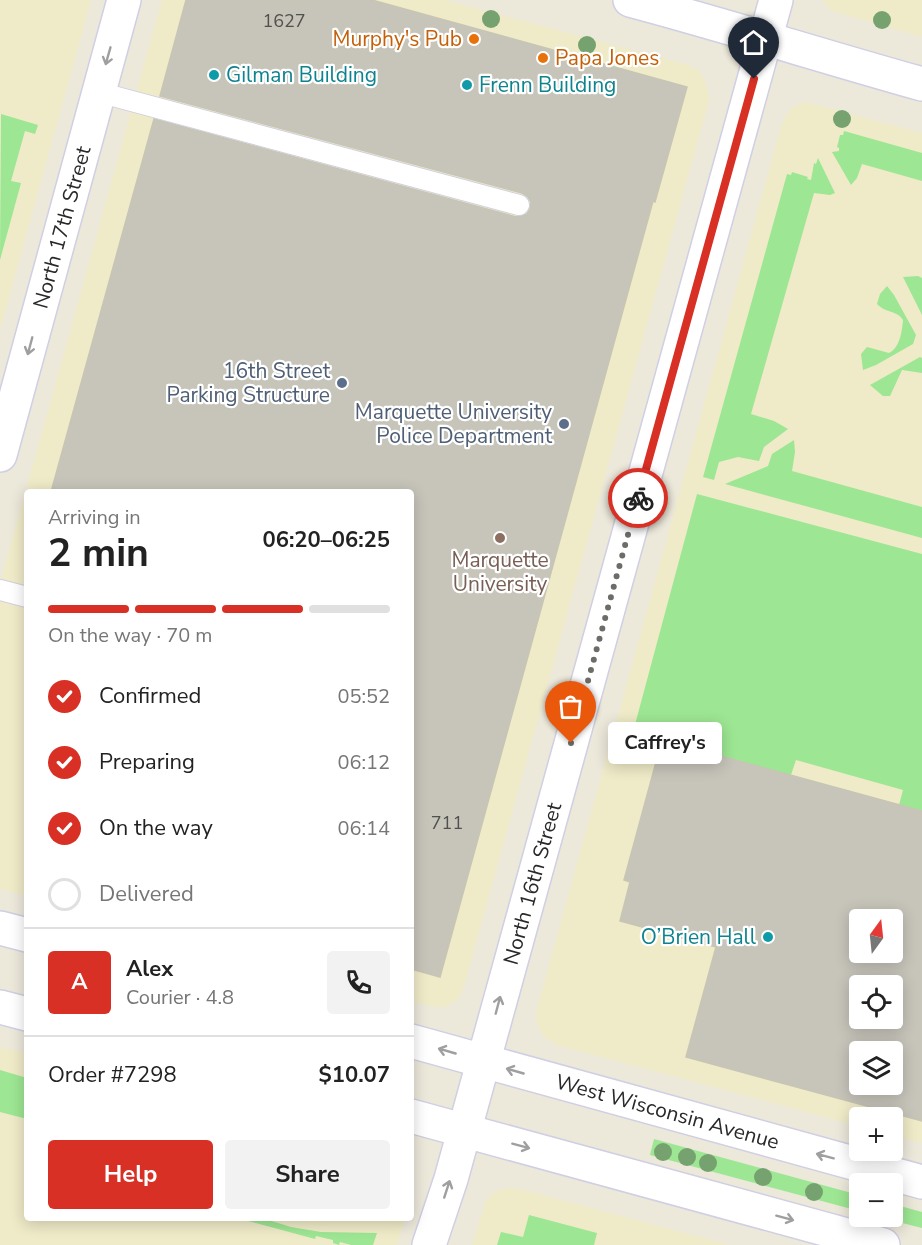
<!DOCTYPE html>
<meta charset="utf-8">
<style>
body{margin:0;font-family:"Nunito Sans",sans-serif;background:#f2f2f2;color:#222;height:100vh;display:flex;flex-direction:column;font-size:22px;white-space:nowrap}
*{box-sizing:border-box;margin:0}
p{font-size:20px;color:#767676}
.icon{flex:none;width:33px;height:33px;fill:none;stroke:currentColor;stroke-width:2;stroke-linecap:round;stroke-linejoin:round}
.map{position:relative;flex:1;overflow:hidden}
.side{position:absolute;left:24px;top:489px;width:390px;height:732px;display:flex;flex-direction:column;background:#fff;border-radius:6px;box-shadow:0 3px 15px #0003}
.side>*{flex:none}
.needle{width:39px;rotate:15deg}
.fabs{position:absolute;left:849px;top:909px;display:grid;gap:12px}
.fabs a{display:grid;place-items:center;width:54px;height:54px;border-radius:6px;background:#fff;box-shadow:0 3px 15px #0003;font-size:30px}
.pin{position:absolute;display:grid;place-items:center;width:51px;height:51px;color:#fff;margin:-62px -26px;border-radius:50% 50% 50% 0;rotate:-45deg;box-shadow:0 0 6px #0007}
.pin .icon{rotate:45deg}
.courier{position:absolute;display:grid;place-items:center;width:60px;height:60px;margin:-30px;border:4px solid #d93025;border-radius:50%;background:#fff;color:#222;box-shadow:0 2px 8px #0007}
.bubble{position:absolute;height:42px;border-radius:6px;background:#fff;box-shadow:0 3px 15px #0003;font-size:20px;font-weight:700;line-height:42px;text-align:center}
.headline em{font-style:normal;font-weight:700}
.headline div{display:flex;flex-direction:column-reverse}
.headline{display:flex;align-items:center;justify-content:space-between;height:102px;padding:0 24px}
h1{font-size:39px;font-weight:700;line-height:45px}
.bar{display:grid;grid-template-columns:repeat(4,1fr);gap:9px 6px;align-content:center;height:72px;padding:0 24px}
.bar i{height:8px;border-radius:4px;background:#e0e0e0}
.bar .current{background:#d93025}
.bar p{grid-column:span 4}
.line{display:flex;align-items:center;gap:15px;padding:0 24px;border-top:2px solid #e0e0e0}
.line div{flex:1}
.round{display:grid;place-items:center;flex:none;width:63px;height:63px;border-radius:6px;background:#f2f2f2}
ol{padding:0 24px;list-style:none}
li{display:flex;align-items:center;gap:18px;height:66px}
li p{margin-inline-start:auto}
li .icon{padding:6px;border-radius:50%;background:#d93025;color:#fff;stroke-width:4}
li:last-child{color:#767676}
li i{width:33px;height:33px;border:3px solid #e0e0e0;border-radius:50%}
.action{display:flex;gap:12px;margin-top:auto;padding:12px 24px}
.action a{flex:1;height:69px;border-radius:6px;background:#d93025;color:#fff;font-size:24px;font-weight:700;line-height:69px;text-align:center}
.action a+a{background:#f2f2f2;color:#222}
.map>svg:first-child{display:block}
.education{fill:#efebc8;fill-rule:evenodd}
.green{fill:#9de693}
.building{fill:#c7c5ba;stroke:#c7c5b4;stroke-width:1.5;fill-rule:evenodd}
.lines{fill:none;stroke-linecap:round;stroke-linejoin:round}
.lane-casing{stroke:#d0cfe3;stroke-width:22}
.secondary-casing{stroke:#d0cfe3;stroke-width:36}
.lane{stroke:#fff;stroke-width:20}
.secondary{stroke:#fff;stroke-width:33}
.tree{fill:#76a26f}
.oneway{stroke:#9f9f9f}
.done{stroke:#6d6c67;stroke-width:6;stroke-dasharray:0 10.8}
.route{stroke:#d93025;stroke-width:8}
.food-dot{fill:#e8710a;stroke:#fff;stroke-width:2}
.culture-dot{fill:#0f9aa8;stroke:#fff;stroke-width:2}
.service-dot{fill:#5c6f8a;stroke:#fff;stroke-width:2}
.education-dot{fill:#8d6e63;stroke:#fff;stroke-width:2}
.labels{text-anchor:middle;dominant-baseline:central;stroke-width:4.5;stroke-linejoin:round;paint-order:stroke}
.number-label{font-size:18px;fill:#50504d}
.food-label{font-size:21px;fill:#c56008;stroke:#fff;text-anchor:end}
.culture-label{font-size:21px;fill:#0d838f;stroke:#fff;text-anchor:start}
.street-label{font-size:21px;fill:#292929;stroke:#fff}
.service-label{font-size:21px;fill:#4e5e75;stroke:#fff;text-anchor:end}
.education-label{font-size:21px;fill:#785e54;stroke:#fff}
</style>
<div class="map">
<svg width="922" height="1245" viewBox="0 0 922 1245">
<rect width="100%" height="100%" fill="#ece8da"/>
<g class="education">
<path d="M0,0H91L0,330Z"/>
<path d="M162,0H444L688,65L700,72L706,83L709,97L708,104L463,990L457,1000L446,1007H433L411,1000V492H27V896L0,889V584Z"/>
<path d="M823,0H922V37L836,12L828,8Z"/>
<path d="M805,102L922,133V1143L893,1135L892,1118H860L859,1126L557,1045L542,1035L536,1020L538,1005L782,123L791,108ZM860,920H892V952H860ZM860,986H892V1018H860ZM860,1052H892V1084H860Z"/>
<path d="M0,1047L27,1054V1218H405L397,1245H0Z"/>
<path d="M509,1188L524,1190L729,1245H472L486,1201L496,1191Z"/>
</g>
<g class="green">
<path d="M1,114L38,125L35,134L25,131L11,181L21,183L0,260Z"/>
<path d="M844,131L922,153V181L862,164L857,178L851,185L832,152L839,151V148L837,147L840,135H843Z"/>
<path d="M818,158L835,193L830,195L814,193L751,414L774,421L788,429L764,447L759,461L738,457L719,462L714,480L703,477L787,174L791,175L792,172L808,177L807,179L811,180L814,163L816,164Z"/>
<path d="M918,276L922,278V315L903,277Z"/>
<path d="M887,286L894,295L916,335L913,344L876,365L863,370L861,354L867,347L889,353C900,348 902,331 903,320C897,310 885,313 877,304L880,294Z"/>
<path d="M920,357L922,358V373L902,370L890,396H883L870,385Z"/>
<path d="M794,440L795,452L792,471L922,507V538L725,484L768,466L772,454Z"/>
<path d="M697,494L922,554V811L899,805L903,790L796,760L791,775L710,754L714,738L670,725L665,741L633,732Z"/>
<path d="M0,1070L27,1078V1119L0,1112Z"/>
<path d="M654,1139L859,1195V1211L650,1155Z"/>
<path d="M893,1204L922,1212V1228L878,1217L892,1216Z"/>
<path d="M529,1215L597,1233L594,1245H497L501,1232L523,1237Z"/>
<path d="M237,1218H262L291,1227L321,1232L377,1233L373,1245H351L340,1242L339,1245L333,1243V1240L316,1236L315,1239Z"/>
</g>
<g class="building">
<path d="M186,0H372L687,87L655,202L653,201L440,977L411,969V492H51L154,119L516,217L527,214L530,209L531,202L528,197L522,193L160,96Z"/>
<path d="M662,740L922,811V1121L686,1057L716,947L620,921L630,882L624,880ZM860,920H892V952H860ZM860,986H892V1018H860ZM860,1052H892V1084H860Z"/>
</g>
<g class="lines">
<defs>
<g id="lane">
<path d="M98,92L519,205"/>
<path d="M0,590L27,597"/>
</g>
<g id="secondary">
<path d="M630,0C728,26 825,57 922,84"/>
<path id="s1" d="M0,455L124,0"/>
<path d="M0,928L27,935"/>
<path d="M0,1007L27,1014"/>
<path id="s2" d="M411,1041L922,1182"/>
<path d="M411,1116L883,1245"/>
<path id="s3" d="M429,1245L451,1179L776,0"/>
</g>
</defs>
<use href="#lane" class="lane-casing"/>
<use href="#secondary" class="secondary-casing"/>
<use href="#lane" class="lane"/>
<use href="#secondary" class="secondary"/>
</g>
<g class="tree">
<circle cx="491" cy="19" r="9"/>
<circle cx="882" cy="20" r="9"/>
<circle cx="587" cy="45" r="9"/>
<circle cx="842" cy="119" r="9"/>
<circle cx="663" cy="1152" r="9"/>
<circle cx="687" cy="1157" r="9"/>
<circle cx="708" cy="1163" r="9"/>
<circle cx="763" cy="1177" r="9"/>
<circle cx="814" cy="1192" r="9"/>
</g>
<defs><path id="oneway-shaft" d="M-6 0H5M1.5-3L5.5 0L1.5 3" fill="none" stroke-width="1.6" stroke-linecap="round" stroke-linejoin="round" transform="scale(1.5)"/></defs>
<g class="oneway">
<use href="#oneway-shaft" transform="translate(108 56) rotate(106)"/>
<use href="#oneway-shaft" transform="translate(30 346) rotate(105)"/>
<use href="#oneway-shaft" transform="translate(498 1005) rotate(-75)"/>
<use href="#oneway-shaft" transform="translate(447 1051) rotate(-164)"/>
<use href="#oneway-shaft" transform="translate(515 1071) rotate(-164)"/>
<use href="#oneway-shaft" transform="translate(521 1146) rotate(15)"/>
<use href="#oneway-shaft" transform="translate(825 1156) rotate(-165)"/>
<use href="#oneway-shaft" transform="translate(447 1189) rotate(-72)"/>
<use href="#oneway-shaft" transform="translate(785 1218) rotate(15)"/>
</g>
<g class="lines">
<path class="done" d="M571,743L638,498"/>
<path class="route" d="M638,498L754,79"/>
</g>
<g class="food-dot">
<circle cx="474" cy="39" r="6"/>
<circle cx="543" cy="58" r="6"/>
</g>
<g class="culture-dot">
<circle cx="214" cy="75" r="6"/>
<circle cx="467" cy="85" r="6"/>
<circle cx="768" cy="937" r="6"/>
</g>
<g class="service-dot">
<circle cx="342" cy="383" r="6"/>
<circle cx="564" cy="424" r="6"/>
</g>
<circle class="education-dot" cx="500" cy="538" r="6"/>
<g class="labels">
<g class="number-label">
<text x="284" y="21">1627</text>
<text x="447" y="823">711</text>
</g>
<g class="food-label">
<text x="462" y="39">Murphy's Pub</text>
<text x="555" y="58" text-anchor="start">Papa Jones</text>
</g>
<g class="culture-label">
<text x="226" y="75">Gilman Building</text>
<text x="479" y="85">Frenn Building</text>
<text x="756" y="937" text-anchor="end">O’Brien Hall</text>
</g>
<g class="street-label">
<text stroke="none"><textPath href="#s1" startOffset="236">North 17th Street</textPath></text>
<text stroke="none"><textPath href="#s3" startOffset="376">North 16th Street</textPath></text>
<text stroke="none"><textPath href="#s2" startOffset="266">West Wisconsin Avenue</textPath></text>
</g>
<g class="service-label">
<text x="330" y="371">16th Street<tspan x="330" dy="24">Parking Structure</tspan></text>
<text x="552" y="412">Marquette University<tspan x="552" dy="24">Police Department</tspan></text>
</g>
<g class="education-label">
<text x="500" y="560">Marquette<tspan x="500" dy="24">University</tspan></text>
</g>
</g>
</svg>
<div class="fabs">
<a><svg class="needle" viewBox="-14 -14 28 28"><path d="M0-13l5 13h-10z" fill="#e53935"/><path d="M0 13l5-13h-10z" fill="#767676"/></svg></a>
<a><svg class="icon" aria-label="locate" viewBox="0 0 24 24"><circle cx="12" cy="12" r="6"/><path d="M12 2v4M12 18v4M2 12h4M18 12h4"/></svg></a>
<a><svg class="icon" aria-label="layers" viewBox="0 0 24 24"><path d="M12 4l9 5-9 5-9-5zM3 14l9 5 9-5"/></svg></a>
<a>+</a>
<a>−</a>
</div>
<div class="pin" style="left:571px;top:743px;background:#ea580c"><svg class="icon" aria-label="bag" viewBox="0 0 24 24"><path d="M5 8h14l-1 12H6zM9 8a3 3 0 0 1 6 0"/></svg></div>
<div class="pin" style="left:754px;top:79px;background:#1f2937"><svg class="icon" aria-label="home" viewBox="0 0 24 24"><path d="M3 11l9-7 9 7M6 9v11h12V9"/></svg></div>
<div class="courier" style="left:638px;top:498px"><svg class="icon" aria-label="bike" viewBox="0 0 24 24"><circle cx="6" cy="16" r="4"/><circle cx="18" cy="16" r="4"/><path d="M6 16l4-8h5l3 8M10 8l3 8H6M13 5h3"/></svg></div>
<div class="bubble" style="left:608px;top:722px;width:114px">Caffrey's</div>
<section class="side">
<div class="headline"><div><h1>2 min</h1><p>Arriving in</p></div><em>06:20–06:25</em></div>
<div class="bar"><i class="current"></i><i class="current"></i><i class="current"></i><i></i><p>On the way · 70 m</p></div>
<ol>
<li><svg class="icon" aria-label="check" viewBox="0 0 24 24"><path d="M5 12l5 5 9-10"/></svg>Confirmed<p>05:52</p></li>
<li><svg class="icon" aria-label="check" viewBox="0 0 24 24"><path d="M5 12l5 5 9-10"/></svg>Preparing<p>06:12</p></li>
<li><svg class="icon" aria-label="check" viewBox="0 0 24 24"><path d="M5 12l5 5 9-10"/></svg>On the way<p>06:14</p></li>
<li><i></i>Delivered</li>
</ol>
<div class="line" style="height:108px"><b class="round" style="background:#d93025;color:#fff">A</b><div><b>Alex</b><p>Courier · 4.8</p></div><a class="round"><svg class="icon" aria-label="phone" viewBox="0 0 24 24"><path d="M5 4h4l2 5-3 2q2 4 5 5l2-3 5 2v4C11 20 4 13 5 4z"/></svg></a></div>
<div class="line" style="height:78px"><div>Order #7298</div><b>$10.07</b></div>
<div class="action"><a>Help</a><a>Share</a></div>
</section>
</div>
